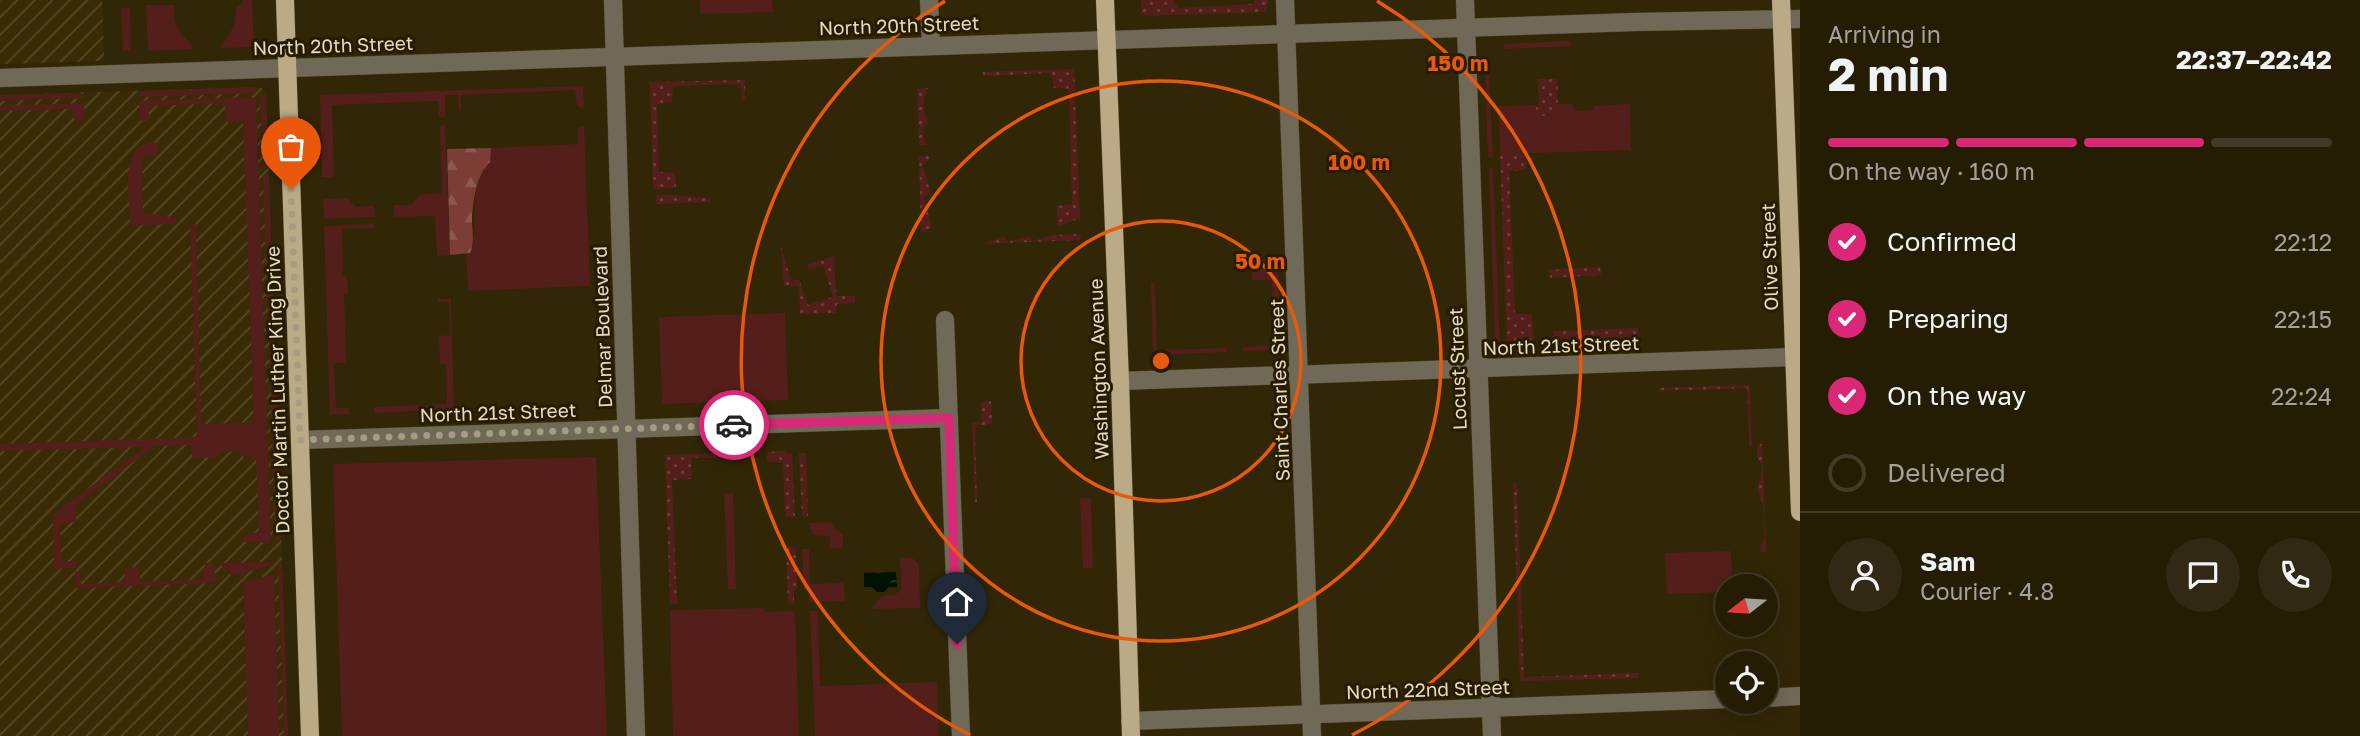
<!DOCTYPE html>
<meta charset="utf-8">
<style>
body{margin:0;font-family:"Golos Text",sans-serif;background:#312913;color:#f1f3f6;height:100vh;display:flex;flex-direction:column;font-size:26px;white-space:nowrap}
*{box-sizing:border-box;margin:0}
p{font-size:23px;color:#a3a19a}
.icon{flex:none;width:38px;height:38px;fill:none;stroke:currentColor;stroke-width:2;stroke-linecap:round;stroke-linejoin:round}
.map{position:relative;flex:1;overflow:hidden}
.sheet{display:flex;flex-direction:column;background:#251c04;width:560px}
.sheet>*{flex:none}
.needle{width:46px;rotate:253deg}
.controls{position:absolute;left:1715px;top:574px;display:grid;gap:14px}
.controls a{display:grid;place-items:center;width:63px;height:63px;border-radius:50%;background:#251c04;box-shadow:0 4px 18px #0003,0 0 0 2px #423a26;font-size:35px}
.pin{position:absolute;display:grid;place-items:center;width:60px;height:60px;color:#fff;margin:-72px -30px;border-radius:50% 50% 50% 0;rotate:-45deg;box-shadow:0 0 7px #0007}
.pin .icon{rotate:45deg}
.courier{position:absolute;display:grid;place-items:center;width:70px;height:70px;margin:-35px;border:5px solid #db2777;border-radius:50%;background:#fff;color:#222;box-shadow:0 2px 9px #0007}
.overview em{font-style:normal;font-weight:700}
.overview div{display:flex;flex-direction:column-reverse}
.overview{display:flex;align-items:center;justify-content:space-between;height:119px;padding:0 28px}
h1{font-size:46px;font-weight:700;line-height:52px}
.bar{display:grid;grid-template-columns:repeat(4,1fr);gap:10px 7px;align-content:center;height:84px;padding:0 28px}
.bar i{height:9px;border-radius:5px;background:#423a26}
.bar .on{background:#db2777}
.bar p{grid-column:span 4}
.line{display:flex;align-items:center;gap:18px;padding:0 28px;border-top:2px solid #423a26}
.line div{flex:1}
.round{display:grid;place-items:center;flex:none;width:74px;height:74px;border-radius:37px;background:#312913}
ol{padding:0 28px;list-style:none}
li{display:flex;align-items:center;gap:21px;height:77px}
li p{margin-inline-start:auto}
li .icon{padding:7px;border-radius:50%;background:#db2777;color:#fff;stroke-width:4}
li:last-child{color:#a3a19a}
li i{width:38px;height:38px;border:4px solid #423a26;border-radius:50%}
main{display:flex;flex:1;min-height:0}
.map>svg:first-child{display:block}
.industrial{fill:url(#industrial-furrows)}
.green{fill:#541f1a}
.forest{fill:url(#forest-firs)}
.garden{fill:url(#garden-dots)}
.water{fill:url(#water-ripples)}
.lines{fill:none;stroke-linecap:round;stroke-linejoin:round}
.minor-casing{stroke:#4e4325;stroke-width:19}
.major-casing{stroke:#4e4325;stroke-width:19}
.minor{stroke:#706958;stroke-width:18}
.major{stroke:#baab86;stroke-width:18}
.done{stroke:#a59c82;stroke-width:7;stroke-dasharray:0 12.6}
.route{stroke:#db2777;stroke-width:9}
.ring{fill:none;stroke:#e8590c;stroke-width:3.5}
.labels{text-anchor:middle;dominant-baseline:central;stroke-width:6;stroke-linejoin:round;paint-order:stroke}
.street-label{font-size:19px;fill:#e4dbc5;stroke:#271c00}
.centre{fill:#e8590c;stroke:#271c00;stroke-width:3.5}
.ring-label{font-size:21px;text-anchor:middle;font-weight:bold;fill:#e8590c;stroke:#271c00;stroke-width:6;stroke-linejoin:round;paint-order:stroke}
</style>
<main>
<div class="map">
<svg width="1800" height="736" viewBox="0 0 1800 736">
<defs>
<pattern id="industrial-furrows" width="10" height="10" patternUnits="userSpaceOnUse" patternTransform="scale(1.75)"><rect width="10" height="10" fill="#392b04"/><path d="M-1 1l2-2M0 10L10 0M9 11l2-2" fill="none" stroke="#564927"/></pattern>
<pattern id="forest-firs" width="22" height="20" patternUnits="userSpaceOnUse" patternTransform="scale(1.75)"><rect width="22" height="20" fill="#7c3d35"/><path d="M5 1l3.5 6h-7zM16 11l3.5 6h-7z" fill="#8e5851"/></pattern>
<pattern id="garden-dots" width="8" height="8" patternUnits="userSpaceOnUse" patternTransform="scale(1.75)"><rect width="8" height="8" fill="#541f1a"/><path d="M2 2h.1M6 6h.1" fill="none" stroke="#6c3f3a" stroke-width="1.8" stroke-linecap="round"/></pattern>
<pattern id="water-ripples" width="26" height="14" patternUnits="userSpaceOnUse" patternTransform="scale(1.75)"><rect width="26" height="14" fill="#001302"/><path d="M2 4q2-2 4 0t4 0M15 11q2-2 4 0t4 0" fill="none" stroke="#253525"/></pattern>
</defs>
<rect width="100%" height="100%" fill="#312606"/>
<g class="industrial">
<path d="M0,0H102L104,59L101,61L0,64Z"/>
<path d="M256,87L262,88L266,95L288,736H0V95Z"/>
</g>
<g class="green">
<path d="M243,0H252L254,47L220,48L234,26L237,6L241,5Z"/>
<path d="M700,0H772L773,12L700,14Z"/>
<path d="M146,5H174C174,16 174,26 182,35C186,40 191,42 194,49L148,51Z"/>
<path d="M130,7L131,51H123L121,8Z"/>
<path d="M1569,41L1572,46L1504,49V44Z"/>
<path d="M1485,75H1489L1493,157H1488Z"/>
<path d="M583,86L584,109L577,106L575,90L461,95V111H459L458,95H445V117H439L438,101L332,105L334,174L331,177H322L320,95Z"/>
<path d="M256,87V93L139,97V92L143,91Z"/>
<path d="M81,93L84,98L0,101V95Z"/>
<path d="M256,97L271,543L243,542L244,535L259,532L256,457H243L240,451L222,452L220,457L193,458L190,445L155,446L77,504L76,522L60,524L61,561H75L79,568L54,569L53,514L145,447L0,451V444L197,437L190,224H196L201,424L254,422L243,122H226L225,103L149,106V120L144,123L139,118V101Z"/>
<path d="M260,97H266L268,168H263Z"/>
<path d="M84,103V118L78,123L74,119L73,109L0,111V106Z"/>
<path d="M1558,104H1573L1575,111L1594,110V106L1630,104L1631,150L1500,154L1499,106L1536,105V109L1542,116H1548Z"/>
<path d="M440,125H445L450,255L437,256L435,216L394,217V205H411L421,194L442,193Z"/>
<path d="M580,127H584L590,286L468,291L466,254L470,252C477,240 472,208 476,190C479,178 491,158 491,148L578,144V130Z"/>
<path d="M154,142L158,145L157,155L142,158L143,214H158L162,217L176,216V224L131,226C130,200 117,143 154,142Z"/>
<path d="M1489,168H1493L1500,344H1495Z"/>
<path d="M263,175H269L281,540L276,542Z"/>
<path d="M348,198L356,207L374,206L375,217L324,219L323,199Z"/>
<path d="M375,224V228L342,229L343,276L347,277L348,293L344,294L346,363H334V368L336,408H349V414L330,415L324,226Z"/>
<path d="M1251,270H1278L1281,350L1243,351L1242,347L1274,345L1272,280H1252Z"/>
<path d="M1151,283H1155L1157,350L1227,348V352L1153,355Z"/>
<path d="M438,299H451L454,409L375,413L374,407L447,404L446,365L440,364L439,336L450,335L449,302H438Z"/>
<path d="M785,313L788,400L662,404L659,317Z"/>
<path d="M596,457L607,736H342L333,464Z"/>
<path d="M724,493H733L736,589H728Z"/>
<path d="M1080,498H1091L1093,568H1083Z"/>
<path d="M831,522L836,530L843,534V548H830V536L813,535L808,523Z"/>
<path d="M802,549H809L810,584L844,583L845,601L809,602V589H804Z"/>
<path d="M1731,551L1732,586H1727V592L1667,594L1665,553Z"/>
<path d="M900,558H912L919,564L920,608L871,609L882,596L895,595L901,589Z"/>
<path d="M273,562L274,565L231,576L229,570L223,571L221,563Z"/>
<path d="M278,562L282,564L288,736H284Z"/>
<path d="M205,563H212L218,583L76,588L75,572H80L81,584L125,582V569L136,566L139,568L140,582L203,579Z"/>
<path d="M274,574L279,736H248L243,582Z"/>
<path d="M764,608L765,612L795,611L799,736H673L670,610Z"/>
<path d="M810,611H818L820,686L937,682L939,736H815Z"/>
</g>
<path class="forest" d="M491,148L490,162C476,175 473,201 472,220C472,231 475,242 470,253L450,255L447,149Z"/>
<g class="garden">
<path d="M1141,0H1174L1178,8L1254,4V0H1268L1266,12L1141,16Z"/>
<path d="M1074,69L1080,218L1057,227V206L1072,204L1069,89L1054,88L1052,73L983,76V72Z"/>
<path d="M1538,79H1557C1558,93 1563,115 1542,116L1536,109V105H1539Z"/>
<path d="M745,80V99L743,101L740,84L673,86L672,102L657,104L659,172L675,173L676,188L653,189L650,82Z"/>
<path d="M928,88C921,101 924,110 928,124L922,127L926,145H919L917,89Z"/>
<path d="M1500,154H1526L1527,167L1524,170L1509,171L1515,314H1531L1532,316L1534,343L1507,344Z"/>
<path d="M919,156H928L930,160L922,163L931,194L924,197L932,228L921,232Z"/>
<path d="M656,194L710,198L711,202L656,204Z"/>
<path d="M1081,234L1080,240L982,244L1005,237L1008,242L1030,236L1032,241L1053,235Z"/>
<path d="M781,245L791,281L799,279L808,305L833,297L823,266L809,270L807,265L834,256L836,296H855V303L837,304L836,313L800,314L799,286H784Z"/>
<path d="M1600,267L1601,275L1550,278L1549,270Z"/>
<path d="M1638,328L1639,340L1553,342V331Z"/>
<path d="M1750,385L1752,447H1749L1747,388L1659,391V388Z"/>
<path d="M991,401L992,422L990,424L975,426L977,502H975L972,423L982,422L981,402Z"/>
<path d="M1762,443L1766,552H1761V545L1764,540C1764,529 1765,517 1763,506C1762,499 1756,492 1758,484C1761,475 1766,467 1757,458V448Z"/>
<path d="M786,451V453H792L795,516L785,517L783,463L768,462L767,452Z"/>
<path d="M748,452V457L691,458L692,476L690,479L672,480L677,604H670L665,455Z"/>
<path d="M799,453H806L808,516H802Z"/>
<path d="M1513,483H1517L1524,677L1639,673V678L1520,681Z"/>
<path d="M786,544L796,550L797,589L794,590V604L788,603Z"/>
</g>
<path class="water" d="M896,572L897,587H889L884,592H877L872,587H864V573Z"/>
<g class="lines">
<defs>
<g id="minor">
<path d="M613,0L636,736"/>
<path d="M929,0L931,45"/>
<path d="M1285,0L1312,736"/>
<path d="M1465,0L1492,736"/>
<path d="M0,78L1635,22L1800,19"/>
<path d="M945,320L961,736"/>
<path d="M1120,381L1793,357"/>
<path d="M300,440L949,418"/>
<path d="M1766,698L1800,696"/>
<path d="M1130,721L1727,699"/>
</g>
<g id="major">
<path d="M285,0L310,736"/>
<path d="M1105,0L1120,381L1131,736"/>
<path d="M1781,0L1800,512"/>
</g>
</defs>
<use href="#minor" class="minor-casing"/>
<use href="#major" class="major-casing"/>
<use href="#minor" class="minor"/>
<use href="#major" class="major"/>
</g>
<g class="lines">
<path class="done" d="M291,189L300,440L734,425"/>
<path class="route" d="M734,425L949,418L957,644"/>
</g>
<g class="ring">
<circle cx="1161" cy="361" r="140"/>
<circle cx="1161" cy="361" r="280"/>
<path d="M970 735A420 420 0 0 1 945 1M1377 1A420 420 0 0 1 1352 735"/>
</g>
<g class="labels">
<g class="street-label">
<text transform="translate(899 25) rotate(-2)">North 20th Street</text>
<text transform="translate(333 45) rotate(-2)">North 20th Street</text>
<text transform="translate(1769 257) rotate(-92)">Olive Street</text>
<text transform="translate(602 327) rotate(-92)">Delmar Boulevard</text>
<text transform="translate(1561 345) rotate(-2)">North 21st Street</text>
<text transform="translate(1098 369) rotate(-92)">Washington Avenue</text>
<text transform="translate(1457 369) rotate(-92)">Locust Street</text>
<text transform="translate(277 390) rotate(-92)">Doctor Martin Luther King Drive</text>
<text transform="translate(1279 390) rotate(-92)">Saint Charles Street</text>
<text transform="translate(498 412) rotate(-2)">North 21st Street</text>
<text transform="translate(1428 689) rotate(-2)">North 22nd Street</text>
</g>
</g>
<circle cx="1161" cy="361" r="10" class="centre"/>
<g class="ring-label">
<text x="1458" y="71">150 m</text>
<text x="1359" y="170">100 m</text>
<text x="1260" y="269">50 m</text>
</g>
</svg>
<div class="controls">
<a><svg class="needle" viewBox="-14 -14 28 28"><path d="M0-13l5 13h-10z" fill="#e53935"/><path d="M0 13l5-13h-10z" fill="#a3a19a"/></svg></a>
<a><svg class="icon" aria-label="locate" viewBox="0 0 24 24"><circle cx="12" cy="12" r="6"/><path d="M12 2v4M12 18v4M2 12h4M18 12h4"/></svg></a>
</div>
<div class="pin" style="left:291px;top:189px;background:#ea580c"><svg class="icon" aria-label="bag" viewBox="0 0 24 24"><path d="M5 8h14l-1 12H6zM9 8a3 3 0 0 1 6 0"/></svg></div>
<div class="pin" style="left:957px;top:644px;background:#1f2937"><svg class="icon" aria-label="home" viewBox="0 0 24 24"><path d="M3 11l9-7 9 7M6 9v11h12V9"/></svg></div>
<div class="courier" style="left:734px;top:425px"><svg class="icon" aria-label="car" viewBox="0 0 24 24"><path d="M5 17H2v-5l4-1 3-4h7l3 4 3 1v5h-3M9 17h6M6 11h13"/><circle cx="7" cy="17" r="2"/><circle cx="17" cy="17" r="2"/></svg></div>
</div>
<section class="sheet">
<div class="overview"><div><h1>2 min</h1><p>Arriving in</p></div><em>22:37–22:42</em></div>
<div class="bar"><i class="on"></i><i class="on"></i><i class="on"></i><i></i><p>On the way · 160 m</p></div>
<ol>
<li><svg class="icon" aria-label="check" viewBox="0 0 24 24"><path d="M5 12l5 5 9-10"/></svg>Confirmed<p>22:12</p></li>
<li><svg class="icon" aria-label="check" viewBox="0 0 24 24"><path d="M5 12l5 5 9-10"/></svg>Preparing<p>22:15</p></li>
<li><svg class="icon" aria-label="check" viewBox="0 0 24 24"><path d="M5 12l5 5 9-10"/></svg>On the way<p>22:24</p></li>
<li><i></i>Delivered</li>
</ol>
<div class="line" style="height:126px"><a class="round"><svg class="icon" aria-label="person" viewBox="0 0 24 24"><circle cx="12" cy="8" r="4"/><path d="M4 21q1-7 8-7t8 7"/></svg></a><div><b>Sam</b><p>Courier · 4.8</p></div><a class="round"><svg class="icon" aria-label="chat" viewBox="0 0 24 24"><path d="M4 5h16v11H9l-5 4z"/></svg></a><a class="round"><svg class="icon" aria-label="phone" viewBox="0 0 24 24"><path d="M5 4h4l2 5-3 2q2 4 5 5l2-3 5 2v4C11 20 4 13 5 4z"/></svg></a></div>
</section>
</main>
